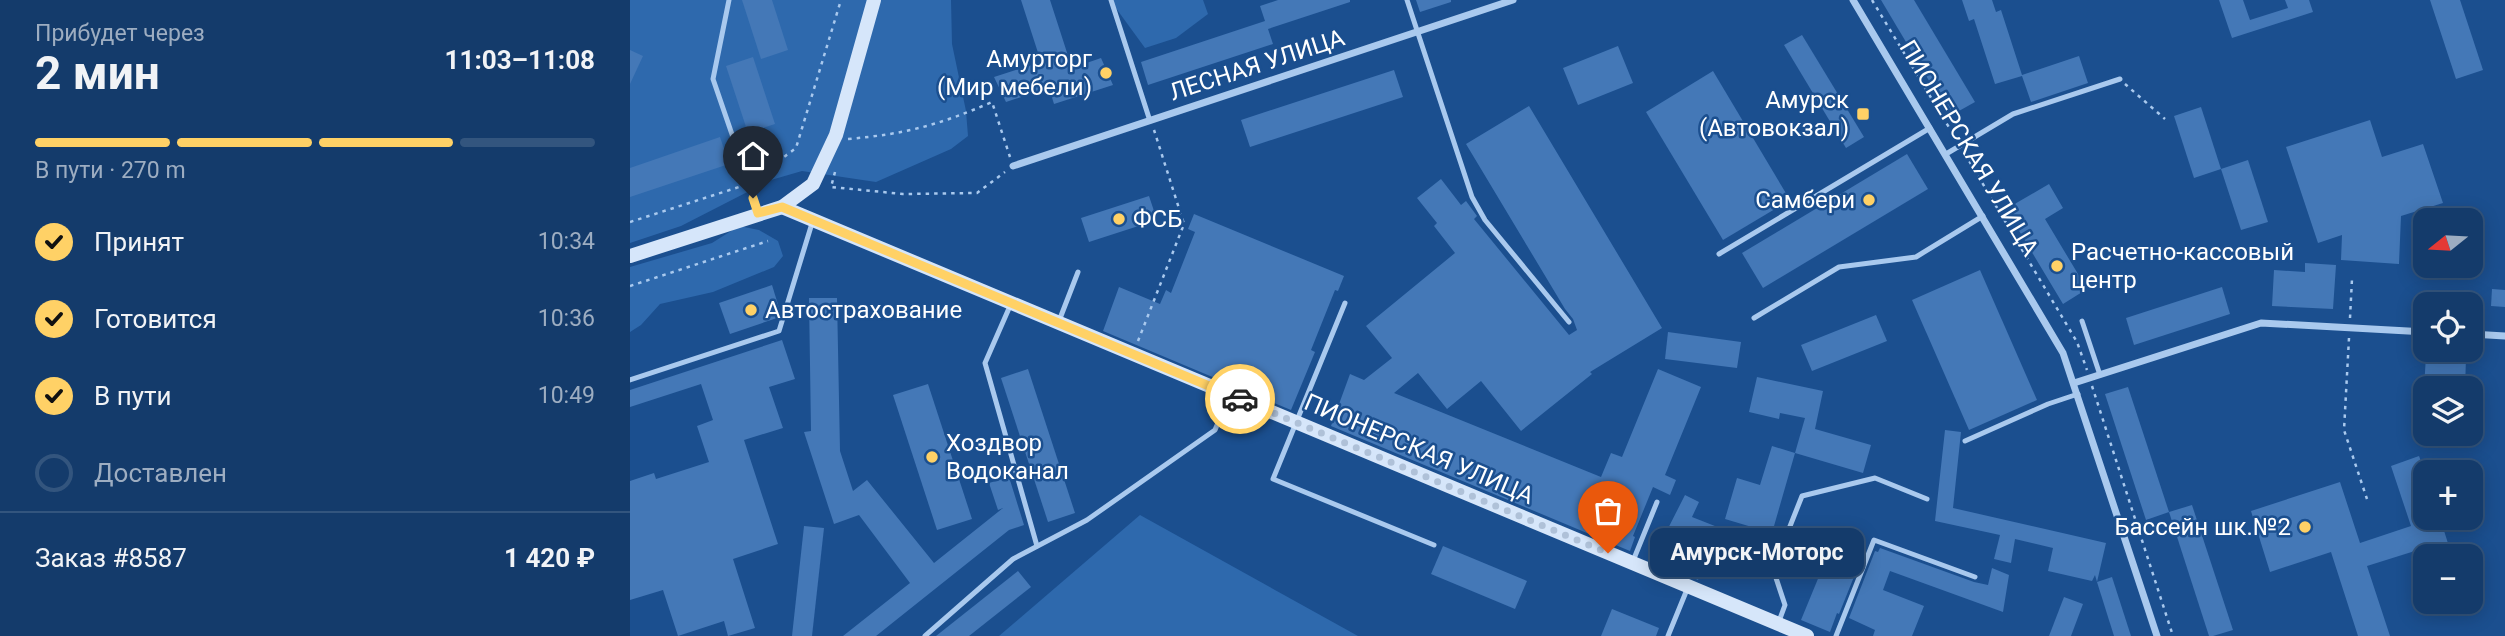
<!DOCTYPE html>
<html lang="ru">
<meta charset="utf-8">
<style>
body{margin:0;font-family:Roboto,sans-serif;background:#214673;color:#f1f3f6;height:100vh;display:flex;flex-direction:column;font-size:26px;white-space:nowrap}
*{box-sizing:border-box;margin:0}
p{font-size:23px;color:#9dadc1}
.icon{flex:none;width:38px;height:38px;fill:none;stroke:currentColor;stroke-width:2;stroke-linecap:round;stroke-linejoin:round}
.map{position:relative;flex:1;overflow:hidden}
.panel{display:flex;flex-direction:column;background:#143b6b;width:630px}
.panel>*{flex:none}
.needle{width:46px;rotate:252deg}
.fabs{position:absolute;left:1783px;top:208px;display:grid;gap:14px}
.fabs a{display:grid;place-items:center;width:70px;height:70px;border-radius:14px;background:#143b6b;box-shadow:0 4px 18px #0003,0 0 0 2px #33557e;font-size:35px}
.pin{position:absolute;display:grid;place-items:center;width:60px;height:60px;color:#fff;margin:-72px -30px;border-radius:50% 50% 50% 0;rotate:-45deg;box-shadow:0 0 7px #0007}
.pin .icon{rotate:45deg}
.courier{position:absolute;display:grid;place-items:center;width:70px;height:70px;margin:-35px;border:5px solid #ffd166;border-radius:50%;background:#fff;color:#222;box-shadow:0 2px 9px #0007}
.bubble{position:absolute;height:49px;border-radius:14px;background:#143b6b;box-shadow:0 4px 18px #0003,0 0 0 2px #33557e;font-size:23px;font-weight:700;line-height:49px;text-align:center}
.overview em{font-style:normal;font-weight:700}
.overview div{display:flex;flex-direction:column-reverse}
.overview{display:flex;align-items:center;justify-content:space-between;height:119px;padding:0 35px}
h1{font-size:46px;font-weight:700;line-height:52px}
.bar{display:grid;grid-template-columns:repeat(4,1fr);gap:10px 7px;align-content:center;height:84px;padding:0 35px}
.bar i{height:9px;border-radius:5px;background:#33557e}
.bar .active{background:#ffd166}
.bar p{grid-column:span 4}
.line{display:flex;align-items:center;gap:18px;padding:0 35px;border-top:2px solid #33557e}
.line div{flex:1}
ol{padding:0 35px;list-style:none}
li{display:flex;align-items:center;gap:21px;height:77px}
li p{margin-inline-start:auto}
li .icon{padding:7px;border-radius:50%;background:#ffd166;color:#111;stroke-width:4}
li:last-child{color:#9dadc1}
li i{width:38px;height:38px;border:4px solid #33557e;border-radius:50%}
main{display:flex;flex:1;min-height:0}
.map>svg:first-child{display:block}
.green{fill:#2e69ad}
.building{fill:#4478b7}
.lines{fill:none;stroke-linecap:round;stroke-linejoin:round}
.path{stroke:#a9c9ee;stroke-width:2.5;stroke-dasharray:3.5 5;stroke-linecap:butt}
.lane{stroke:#a9c9ee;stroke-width:5}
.street{stroke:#a9c9ee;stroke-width:7}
.secondary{stroke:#d6e6fa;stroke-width:14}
.done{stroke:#afc1d8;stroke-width:7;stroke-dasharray:0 12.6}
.route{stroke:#ffd166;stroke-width:9}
.poi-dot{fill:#ffd166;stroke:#1b4f8f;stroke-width:2.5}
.labels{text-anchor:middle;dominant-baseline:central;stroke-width:5;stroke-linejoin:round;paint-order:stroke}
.poi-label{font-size:24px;fill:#fff;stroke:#1b4f8f;text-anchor:end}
.street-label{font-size:24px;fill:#fff;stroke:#1b4f8f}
</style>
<main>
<section class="panel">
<div class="overview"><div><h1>2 мин</h1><p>Прибудет через</p></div><em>11:03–11:08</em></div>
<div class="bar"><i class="active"></i><i class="active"></i><i class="active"></i><i></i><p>В пути · 270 m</p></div>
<ol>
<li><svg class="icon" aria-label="check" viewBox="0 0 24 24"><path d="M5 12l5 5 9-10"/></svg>Принят<p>10:34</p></li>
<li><svg class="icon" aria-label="check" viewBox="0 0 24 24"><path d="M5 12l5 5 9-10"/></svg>Готовится<p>10:36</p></li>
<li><svg class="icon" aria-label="check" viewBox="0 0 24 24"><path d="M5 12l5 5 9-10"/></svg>В пути<p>10:49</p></li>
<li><i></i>Доставлен</li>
</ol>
<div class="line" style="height:91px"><div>Заказ #8587</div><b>1 420 ₽</b></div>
</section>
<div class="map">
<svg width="1875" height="636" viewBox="0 0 1875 636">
<rect width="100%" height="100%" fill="#1b4f8f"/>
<g class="green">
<path d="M0,0H321L322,44L336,111L338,136L321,149L246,182L172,171L141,180L51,226L0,243Z"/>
<path d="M480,0H573L578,14L546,38L515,48Z"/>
<path d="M109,226L129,230L148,241L153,256L144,267L83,292L30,304L11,325L0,332V267L82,243Z"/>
<path d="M510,515L728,636H369Z"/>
</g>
<g class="building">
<path d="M112,0H142L158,50L131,59Z"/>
<path d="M391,0H420L442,68L471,58L483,85L424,104L419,88L376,102L364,77L411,62Z"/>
<path d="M648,0H720V2L638,29L643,44L518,85L511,62L635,21L630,6Z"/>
<path d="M786,0H821V2L790,12Z"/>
<path d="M1251,0H1284L1345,102L1320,116Z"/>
<path d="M1332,0H1362L1366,12L1371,10L1392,75L1449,56L1458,83L1401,102L1392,76L1365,84L1344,19L1339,21Z"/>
<path d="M1589,0H1613L1620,20L1658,8L1655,0H1679L1683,12L1602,38Z"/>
<path d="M1800,0H1830L1853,70L1826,79Z"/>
<path d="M1172,35L1234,137L1216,148L1154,45Z"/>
<path d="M988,46L1003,83L948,105L933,68Z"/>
<path d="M0,50L13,56L0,84Z"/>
<path d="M123,57L145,124L118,133L96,66Z"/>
<path d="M764,70L773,97L620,147L611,120Z"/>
<path d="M1083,71L1160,200L1093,240L1016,112Z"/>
<path d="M899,106L1032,328L960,372L962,374L891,431L851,381L817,409L788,373L764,393L971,477L981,453L992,457L1028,369L1071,387L1035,475L1046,480L1040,495L1023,487L1003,536L1005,537L1000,551L701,426L720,374L734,380L762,358L736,326L825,253L804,226L807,223L787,198L811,179L831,205L836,201L847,216L844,219L939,335L947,330L943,319L935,309L836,144Z"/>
<path d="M1571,107L1591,169L1564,178L1544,116Z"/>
<path d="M1740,120L1752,157L1793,144L1813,203L1771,216L1769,264L1711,260L1712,235L1688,243L1656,147Z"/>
<path d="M90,137L99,164L0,197V168Z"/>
<path d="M1277,154L1298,189L1133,288L1112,253Z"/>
<path d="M1618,160L1638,222L1611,230L1591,169Z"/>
<path d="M1419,184L1433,208L1415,219L1457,289L1433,304L1376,209Z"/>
<path d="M519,196L527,220L459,242L451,218Z"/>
<path d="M564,214L714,276L708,291L705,290L681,350L685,352L661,410L473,331L489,287L530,304L536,290L541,293L565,232L558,229Z"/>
<path d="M1675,263L1706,265L1703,309L1642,306L1644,270L1675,272Z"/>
<path d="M1350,270L1407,400L1339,430L1282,300Z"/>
<path d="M142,285L150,311L147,318L100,334L89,303Z"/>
<path d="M1592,287L1600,314L1504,345L1496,318Z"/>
<path d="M1862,289L1875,290V307L1861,306Z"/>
<path d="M179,298H207L210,451L223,491L237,480L304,563L373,508L368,510L359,483L379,477L394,525L379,530L246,636H213L280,583L229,515L204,524L174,432L181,431Z"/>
<path d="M1246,315L1257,341L1182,371L1171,345Z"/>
<path d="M1038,332L1111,342L1107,368L1035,359Z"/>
<path d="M152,340L165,379L139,387L153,428L114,440L148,544L103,559L125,628L98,636L94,621L48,636L33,590L0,600V481L24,473L26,479L79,462L67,426L83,420L71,384L0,407V390Z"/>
<path d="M1796,356L1836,358L1835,388H1794Z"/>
<path d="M398,369L445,513L418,522L371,378Z"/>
<path d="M1127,377L1193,391L1185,429L1241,445L1233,473L1165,453L1175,418L1150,413L1149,419L1119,412Z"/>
<path d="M298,384L342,519L307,530L263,395Z"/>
<path d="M1498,387L1539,512L1516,520L1475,394Z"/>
<path d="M1315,430L1331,432L1323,508L1476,543L1467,582L1465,575L1462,581L1418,571L1423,548L1385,539L1381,563L1364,559L1370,535L1305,521Z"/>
<path d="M1142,446L1165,453L1142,533L1095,519L1107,478L1130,485Z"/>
<path d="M1789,456L1796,475V518H1810L1822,556H1790L1788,550L1737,566L1760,636H1728L1701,552L1640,572L1621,511L1710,482L1730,543L1781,526L1761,466Z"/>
<path d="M1055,495L1069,502L1062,517L1090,528L1068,580L1023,558Z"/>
<path d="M1562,505L1603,630L1583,636H1579L1539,512Z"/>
<path d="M174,526L194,528L182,636H162Z"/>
<path d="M1206,535L1236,547L1209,614L1207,613L1200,632L1171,620Z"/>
<path d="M813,546L897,581L885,609L801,574Z"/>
<path d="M1250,548L1344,582L1358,585L1362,568L1379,575L1373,612L1260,571L1253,590L1294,606L1282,636H1243L1245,630L1219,618L1245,551L1248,552Z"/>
<path d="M388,571L401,587L339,636H306Z"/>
<path d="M1482,577L1501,636H1484L1467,582Z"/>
<path d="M1434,597L1453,604L1441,636H1419Z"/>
<path d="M1805,602H1844L1845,604L1810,616Z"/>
<path d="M982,609L1029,628L1026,636H971Z"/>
</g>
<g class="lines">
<g class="path">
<path d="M1242,0L1326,139"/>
<path d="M1495,84L1535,119"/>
<path d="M218,139C276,134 309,125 362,102L380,157"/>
<path d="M1335,154L1447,342L1457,370"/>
<path d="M205,172L201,187L273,194L347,193L375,172"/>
<path d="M127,177L166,148L211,0"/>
<path d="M0,222L109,187"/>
<path d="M0,286L138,241"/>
<path d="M1720,318L1722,279"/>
<path d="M1719,338L1714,430L1737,499"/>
<path d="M508,341L554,224L524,130"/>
<path d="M1462,386L1543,636"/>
</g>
<g class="lane">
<path d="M99,0L83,79L129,213"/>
<path d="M481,0L520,121"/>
<path d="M777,0L842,197L855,220L939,322"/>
<path d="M1316,154L1383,114L1490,79"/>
<path d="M1089,254L1300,128"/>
<path d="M715,303L643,479L804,545"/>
<path d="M380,306L355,363L407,546"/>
<path d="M1124,318L1209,267L1286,257L1353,216"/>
<path d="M429,321L448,272"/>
<path d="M1452,321L1470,375"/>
<path d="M0,380L149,331L183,220"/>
<path d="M1335,441L1418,404L1448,394"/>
<path d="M1003,561L1027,502"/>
<path d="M1148,624L1155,605L1143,569L1172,496L1245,478L1297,499"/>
<path d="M295,636L383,559L457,520L585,430L600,394"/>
<path d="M1038,636L1058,587"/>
<path d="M1206,636L1244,540L1345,577"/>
</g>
<g class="street">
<path d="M1223,0L1433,353L1527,636"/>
<path d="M383,166L883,0"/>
<path d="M1841,334L1875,336"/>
<path d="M1444,383L1631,323L1796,332"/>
</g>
<g class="secondary">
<path d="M152,207L1177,636"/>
<path d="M0,256L152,207L183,184L206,135L244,0"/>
</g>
</g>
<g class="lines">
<path class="done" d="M610,399L978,553"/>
<path class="route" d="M123,198L128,213L152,207L610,399"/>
</g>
<g class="poi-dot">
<circle cx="476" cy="73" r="7"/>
<rect x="1226" y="107" width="14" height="14" rx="3.5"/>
<circle cx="1239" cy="200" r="7"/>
<circle cx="489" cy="219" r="7"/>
<circle cx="1427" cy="266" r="7"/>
<circle cx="121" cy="310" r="7"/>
<circle cx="302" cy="457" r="7"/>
<circle cx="1675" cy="527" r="7"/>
</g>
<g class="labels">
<g class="poi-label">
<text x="462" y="59">Амурторг<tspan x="462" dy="28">(Мир мебели)</tspan></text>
<text x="1219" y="100">Амурск<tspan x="1219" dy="28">(Автовокзал)</tspan></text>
<text x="1225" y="200">Самбери</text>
<text x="503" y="219" text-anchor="start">ФСБ</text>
<text x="1441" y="252" text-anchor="start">Расчетно-кассовый<tspan x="1441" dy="28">центр</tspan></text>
<text x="135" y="310" text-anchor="start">Автострахование</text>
<text x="316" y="443" text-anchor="start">Хоздвор<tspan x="316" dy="28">Водоканал</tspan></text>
<text x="1661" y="527">Бассейн шк.№2</text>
</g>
<g class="street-label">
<text transform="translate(627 65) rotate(-18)">ЛЕСНАЯ УЛИЦА</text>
<text transform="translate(1339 148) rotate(59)">ПИОНЕРСКАЯ УЛИЦА</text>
<text transform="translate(789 449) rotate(23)">ПИОНЕРСКАЯ УЛИЦА</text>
</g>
</g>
</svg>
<div class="fabs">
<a><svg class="needle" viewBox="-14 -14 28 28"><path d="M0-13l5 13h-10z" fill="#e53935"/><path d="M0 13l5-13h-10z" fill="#9dadc1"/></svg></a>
<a><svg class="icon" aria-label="locate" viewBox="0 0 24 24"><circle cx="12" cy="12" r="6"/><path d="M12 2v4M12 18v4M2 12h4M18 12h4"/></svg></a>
<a><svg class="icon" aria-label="layers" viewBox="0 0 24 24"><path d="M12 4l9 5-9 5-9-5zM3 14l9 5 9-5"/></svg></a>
<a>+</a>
<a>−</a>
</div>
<div class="pin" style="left:978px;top:553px;background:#ea580c"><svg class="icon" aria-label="bag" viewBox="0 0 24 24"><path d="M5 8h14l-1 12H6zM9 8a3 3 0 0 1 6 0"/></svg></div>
<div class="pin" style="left:123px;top:198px;background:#1f2937"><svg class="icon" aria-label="home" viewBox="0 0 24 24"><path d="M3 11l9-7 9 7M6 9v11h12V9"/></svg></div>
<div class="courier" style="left:610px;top:399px"><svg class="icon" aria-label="car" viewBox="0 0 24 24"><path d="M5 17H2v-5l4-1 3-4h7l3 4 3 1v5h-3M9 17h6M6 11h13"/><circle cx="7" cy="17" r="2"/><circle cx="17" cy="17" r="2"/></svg></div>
<div class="bubble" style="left:1020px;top:528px;width:214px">Амурск-Моторс</div>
</div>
</main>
